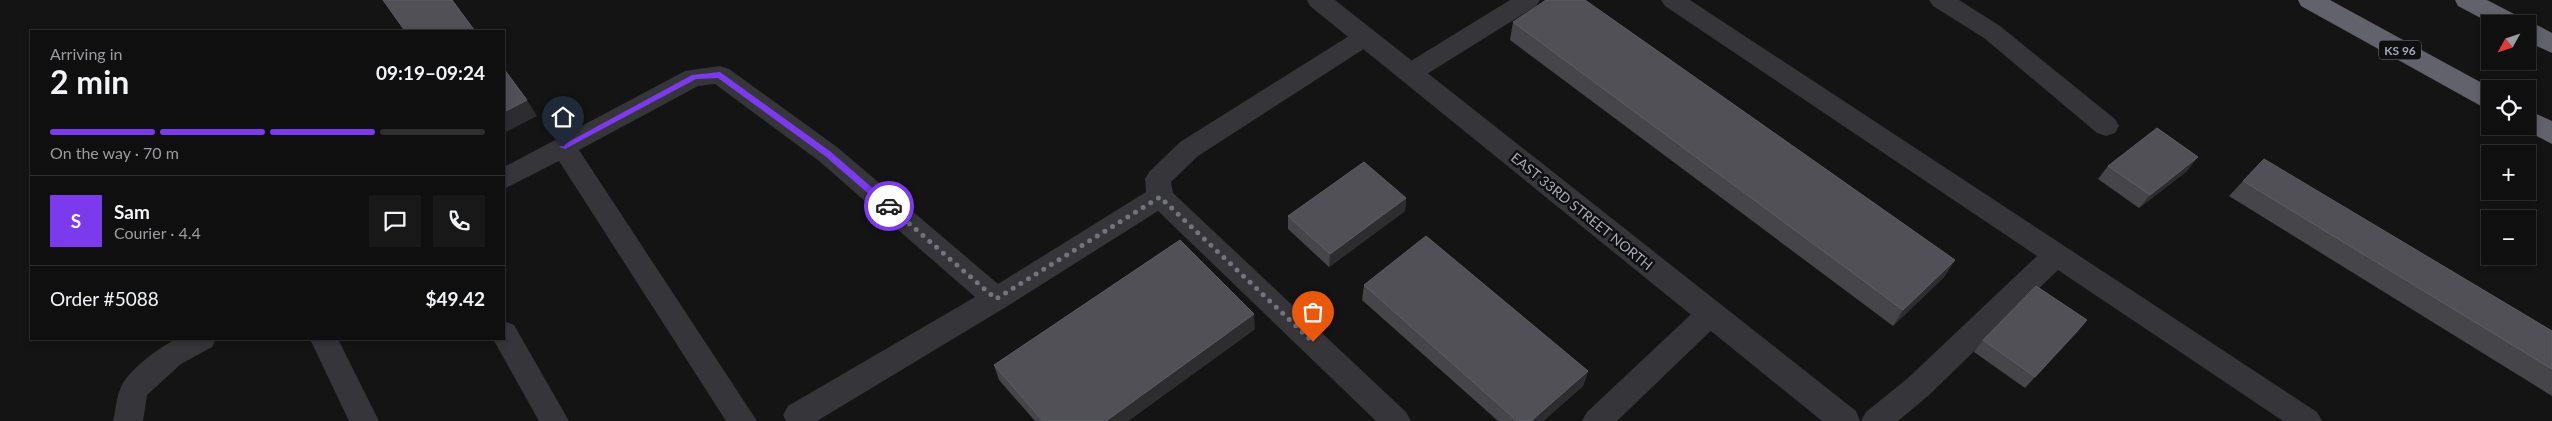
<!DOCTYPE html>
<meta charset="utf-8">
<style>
body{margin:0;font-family:Lato,sans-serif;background:#181819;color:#f1f3f6;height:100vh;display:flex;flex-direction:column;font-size:19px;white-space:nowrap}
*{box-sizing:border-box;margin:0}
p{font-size:16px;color:#9b9c9f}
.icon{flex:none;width:28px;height:28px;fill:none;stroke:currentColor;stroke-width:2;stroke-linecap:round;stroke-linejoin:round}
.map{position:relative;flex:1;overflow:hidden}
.details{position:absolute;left:30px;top:30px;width:475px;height:310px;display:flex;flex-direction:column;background:#0f0f10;border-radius:0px;box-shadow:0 2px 8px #0003,0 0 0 1px #2f2f30}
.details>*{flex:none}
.needle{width:32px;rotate:230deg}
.fabs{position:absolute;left:2481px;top:15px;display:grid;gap:10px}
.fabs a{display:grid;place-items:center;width:55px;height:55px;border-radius:0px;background:#0f0f10;box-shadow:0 2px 8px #0003,0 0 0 1px #2f2f30;font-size:25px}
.pin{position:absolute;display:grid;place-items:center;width:42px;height:42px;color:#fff;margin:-51px -21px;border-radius:50% 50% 50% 0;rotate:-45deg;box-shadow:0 0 5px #0007}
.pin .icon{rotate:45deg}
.courier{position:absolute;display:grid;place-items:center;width:50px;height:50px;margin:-25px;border:4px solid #7c3aed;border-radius:50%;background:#fff;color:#222;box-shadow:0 1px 6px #0007}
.headline em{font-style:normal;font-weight:700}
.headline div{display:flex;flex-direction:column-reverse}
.headline{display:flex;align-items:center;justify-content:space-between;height:85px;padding:0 20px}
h1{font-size:32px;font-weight:700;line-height:38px}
.bar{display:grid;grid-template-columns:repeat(4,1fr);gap:8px 5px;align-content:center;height:60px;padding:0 20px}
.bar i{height:6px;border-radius:4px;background:#2f2f30}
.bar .current{background:#7c3aed}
.bar p{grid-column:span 4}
.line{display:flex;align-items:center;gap:12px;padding:0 20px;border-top:1px solid #2f2f30}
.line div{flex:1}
.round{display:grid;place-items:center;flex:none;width:52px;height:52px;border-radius:0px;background:#181819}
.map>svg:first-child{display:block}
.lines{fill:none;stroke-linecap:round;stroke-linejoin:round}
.lane{fill:#35353a;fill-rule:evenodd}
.street{fill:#35353a;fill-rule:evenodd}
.highway{fill:#61626b;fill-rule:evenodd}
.wall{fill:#45454a}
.shaded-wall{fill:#2d2d30}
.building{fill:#505056;stroke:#5d5e65}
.route{fill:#7c3aed}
.done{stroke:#72747e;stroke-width:5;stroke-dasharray:0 9}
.labels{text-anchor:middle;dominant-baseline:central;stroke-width:5;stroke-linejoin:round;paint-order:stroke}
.shield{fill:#0f0f10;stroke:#787a84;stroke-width:1}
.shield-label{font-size:12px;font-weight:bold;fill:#a5a8b6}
.street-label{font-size:14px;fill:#a5a8b6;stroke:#0f0f10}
</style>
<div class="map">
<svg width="2552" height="421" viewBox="0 0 2552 421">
<rect width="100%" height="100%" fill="#141415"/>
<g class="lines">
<g class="lane">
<path d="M1510,0H1540L1536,6L1419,79L1410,82L1401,79L1398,73L1401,67Z"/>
<path d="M1661,0H1690L2317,412L2322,421H2283L2058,270L1928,396L1898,421H1861L1866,412L1908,378L2037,256L1665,6Z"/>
<path d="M1929,0H1959L2000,26L2115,119L2119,126L2115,133L2106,136L2097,133L1984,38L1933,6Z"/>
<path d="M1365,28L1373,31L1377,37L1373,43L1198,156L1171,182L1173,193L1406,412L1411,421H1376L1158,211L1006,307L817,421H786L783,415L788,406L975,297L819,161L715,84L698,86L579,150L757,421H726L559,161L504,189V167L685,71L720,66L729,69L837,147L998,284L1146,192L1145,179L1149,172L1180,142L1357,31Z"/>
<path d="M1711,301L1721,305L1725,313L1721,321L1617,421H1582L1587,412L1701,305Z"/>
<path d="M504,321L514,325L569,421H539L493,339H504Z"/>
<path d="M176,339H216L212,347L181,364L147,395L143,421H113C116,410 116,397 121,387C128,370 160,347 176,339Z"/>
<path d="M310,339H338L379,421H349Z"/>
</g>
<path class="street" d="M1307,0H1335L1856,411L1860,421H1822L1310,6Z"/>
<g class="highway">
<path d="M2298,0H2330L2493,89H2490V109L2481,106L2301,6Z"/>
<path d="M2455,0H2487L2522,18L2525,23L2537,25L2552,33V53L2528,42V24H2492L2458,6Z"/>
<path d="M2528,110L2552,121V144L2519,127L2528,126Z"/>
</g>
</g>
<g class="wall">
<path d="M1513,22L1955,260L1944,277L1893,326L1510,40Z"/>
<path d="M2108,166L2187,171L2139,208L2098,179Z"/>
<path d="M2243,181L2552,331V396L2229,196Z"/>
<path d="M1406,198L1405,211L1329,267L1288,229V216Z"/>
<path d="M1364,285L1588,371L1583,386L1543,421H1498L1362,300Z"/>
<path d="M2087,320L2025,388L1974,352L1983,340Z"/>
<path d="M1255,329L1128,421H1035L999,380L994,365Z"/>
</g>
<g class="shaded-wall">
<path d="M527,100L537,116L504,133V112Z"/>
<path d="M2198,157L2187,171L2139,208L2150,195Z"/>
<path d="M1406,198L1405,211L1329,267L1330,254Z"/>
<path d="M1955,260L1944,277L1893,326L1903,310Z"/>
<path d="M1254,314L1255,329L1128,421H1106Z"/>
<path d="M2087,320L2077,333L2025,388L2035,377Z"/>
<path d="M1588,371L1583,386L1543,421H1531Z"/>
</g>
<g class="building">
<path d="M383,0H452L475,31H405Z"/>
<path d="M1546,0H1585L1955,260L1903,310L1513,22Z"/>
<path d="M504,69L527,100L504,112Z"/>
<path d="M2157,128L2198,157L2150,195L2108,166Z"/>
<path d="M2264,159L2552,331V369L2243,181Z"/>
<path d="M1364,162L1406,198L1330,254L1288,216Z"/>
<path d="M1426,236L1588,371L1531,421H1517L1364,285Z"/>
<path d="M1180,240L1254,314L1106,421H1043L994,365Z"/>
<path d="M2036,286L2087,320L2035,377L1983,340Z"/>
</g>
<path class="route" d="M720,72L831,152L891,204V209H886L825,156L718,78L696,79L565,149L559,147L692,75Z"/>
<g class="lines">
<path class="done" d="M889,206L996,299L1160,197L1313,342"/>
</g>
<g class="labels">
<rect class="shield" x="2379" y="40.5" width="42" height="19" rx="4"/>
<g class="shield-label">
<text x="2400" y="50">KS 96</text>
</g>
<g class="street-label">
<text transform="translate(1582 211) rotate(39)">EAST 33RD STREET NORTH</text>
</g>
</g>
</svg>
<div class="fabs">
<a><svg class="needle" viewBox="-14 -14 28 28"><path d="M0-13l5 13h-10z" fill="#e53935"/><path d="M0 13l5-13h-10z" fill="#9b9c9f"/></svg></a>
<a><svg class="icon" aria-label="locate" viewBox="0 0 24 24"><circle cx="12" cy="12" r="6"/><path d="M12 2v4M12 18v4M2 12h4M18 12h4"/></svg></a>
<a>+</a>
<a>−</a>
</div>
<div class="pin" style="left:1313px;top:342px;background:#ea580c"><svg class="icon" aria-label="bag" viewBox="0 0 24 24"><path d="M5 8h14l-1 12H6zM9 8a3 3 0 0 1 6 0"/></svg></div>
<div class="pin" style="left:563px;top:147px;background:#1f2937"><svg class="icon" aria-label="home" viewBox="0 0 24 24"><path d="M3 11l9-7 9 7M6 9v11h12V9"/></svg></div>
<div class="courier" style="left:889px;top:206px"><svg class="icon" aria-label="car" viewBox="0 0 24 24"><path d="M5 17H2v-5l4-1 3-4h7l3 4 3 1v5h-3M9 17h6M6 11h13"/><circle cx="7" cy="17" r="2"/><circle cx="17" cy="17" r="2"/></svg></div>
<section class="details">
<div class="headline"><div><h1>2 min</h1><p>Arriving in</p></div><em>09:19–09:24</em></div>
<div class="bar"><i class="current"></i><i class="current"></i><i class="current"></i><i></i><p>On the way · 70 m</p></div>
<div class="line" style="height:90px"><b class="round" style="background:#7c3aed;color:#fff">S</b><div><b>Sam</b><p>Courier · 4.4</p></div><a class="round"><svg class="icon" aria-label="chat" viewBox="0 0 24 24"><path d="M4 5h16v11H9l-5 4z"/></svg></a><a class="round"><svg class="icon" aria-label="phone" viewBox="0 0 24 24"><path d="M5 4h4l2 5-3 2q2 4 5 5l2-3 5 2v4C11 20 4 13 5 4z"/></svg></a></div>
<div class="line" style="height:65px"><div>Order #5088</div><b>$49.42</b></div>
</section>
</div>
